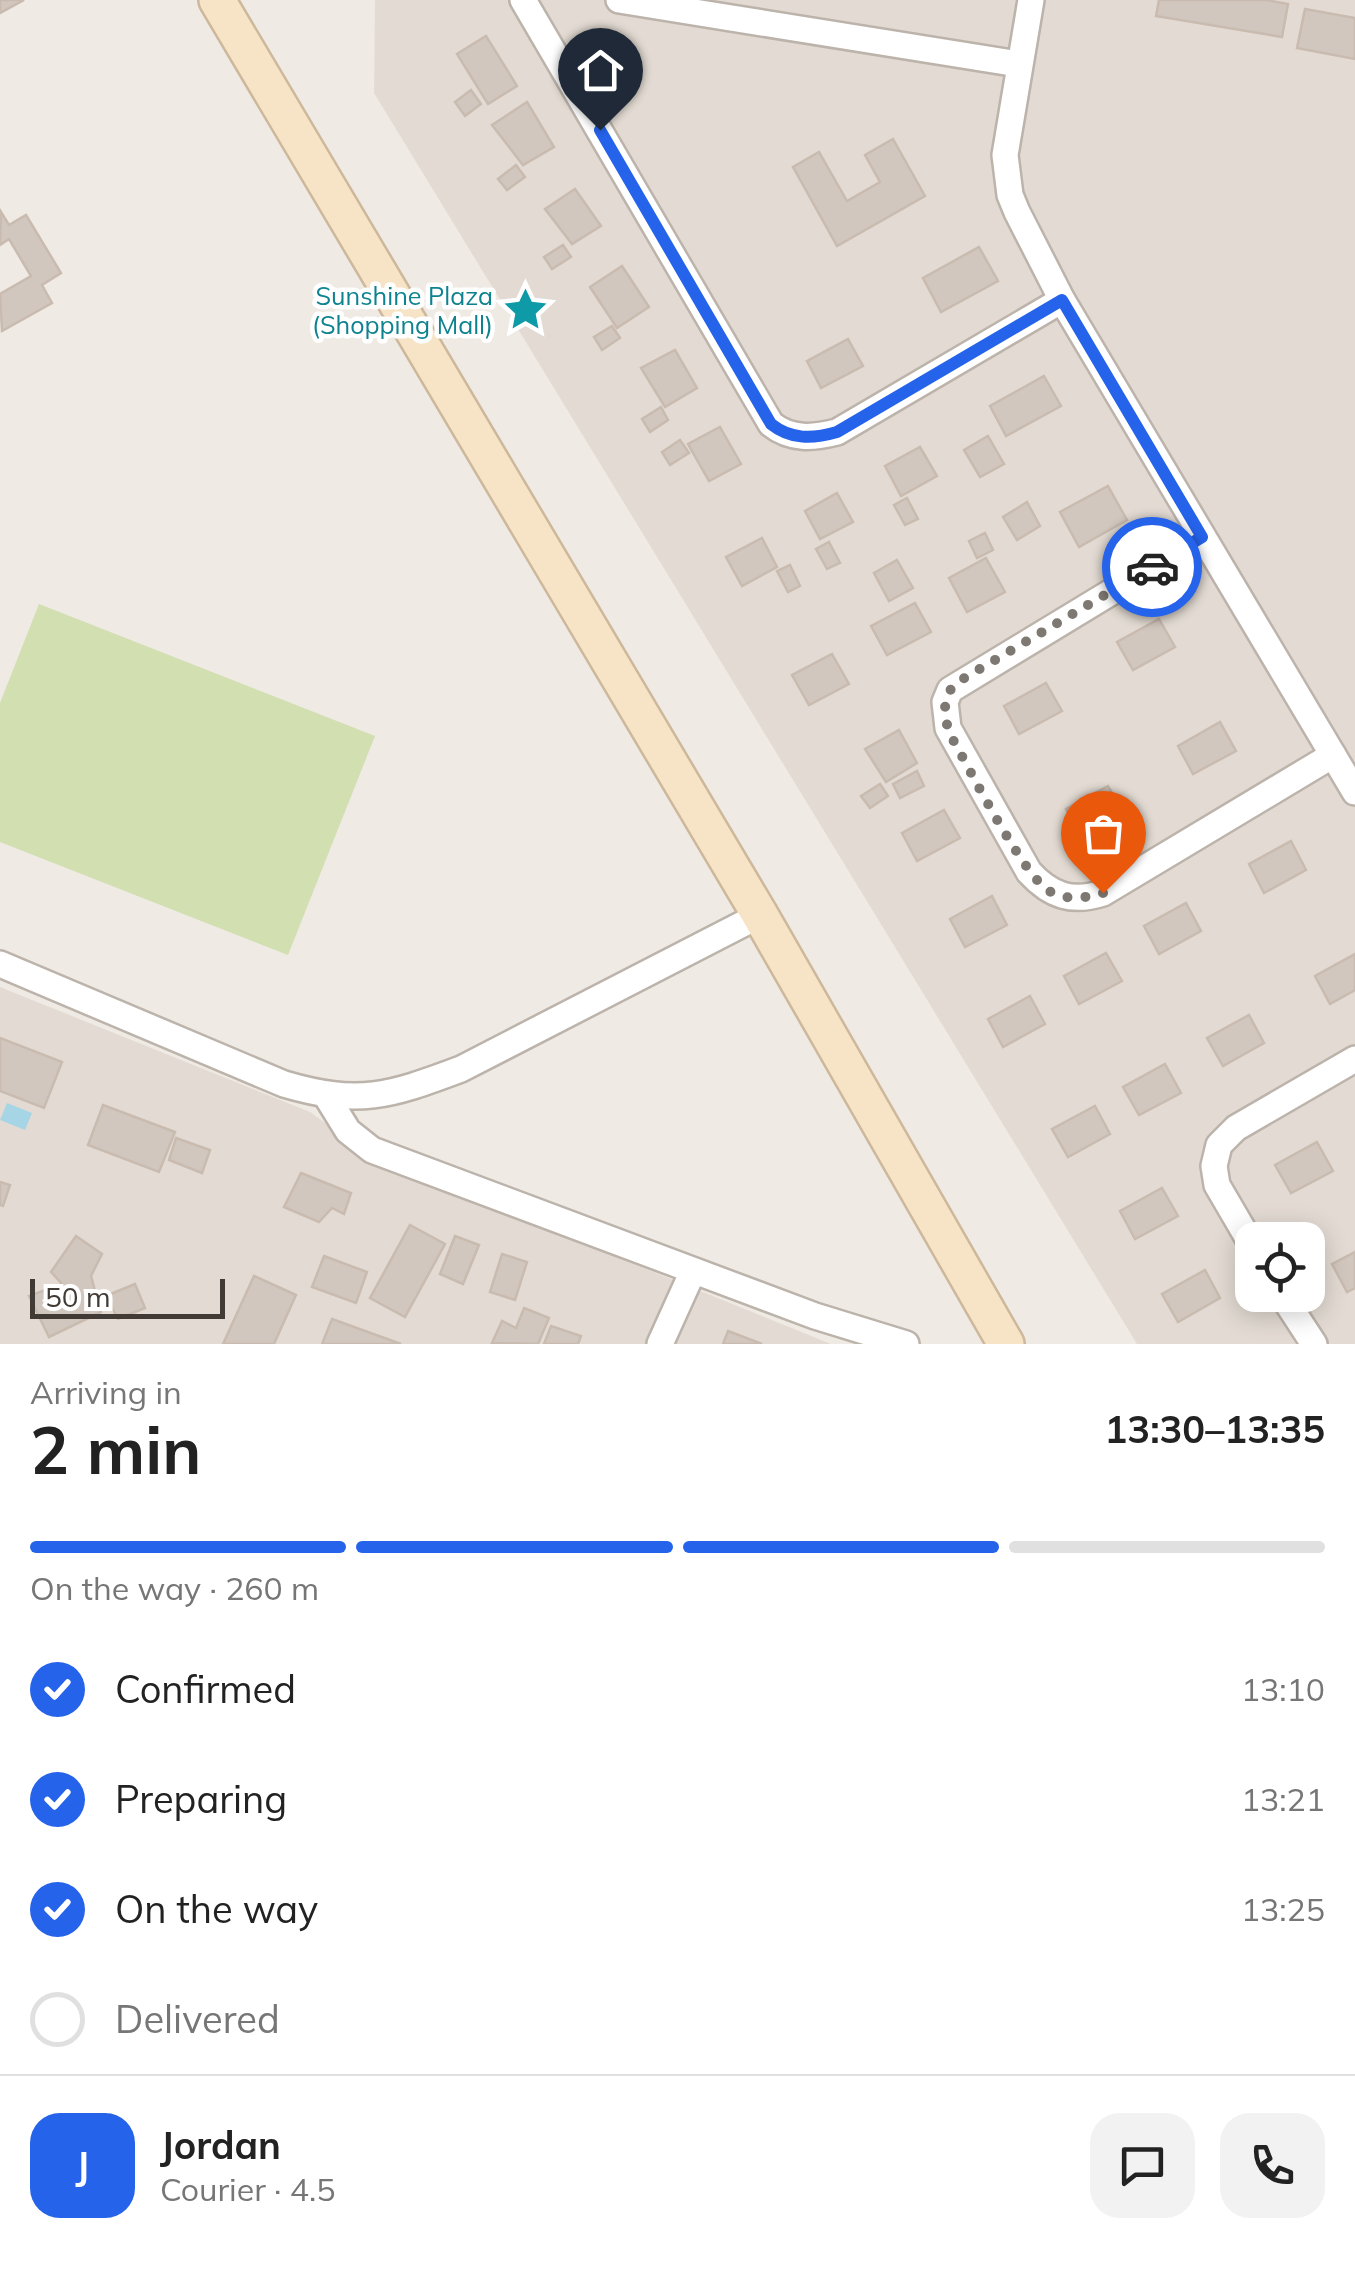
<!DOCTYPE html>
<meta charset="utf-8">
<style>
body{margin:0;font-family:Mulish,sans-serif;background:#f2f2f2;color:#222;height:100vh;display:flex;flex-direction:column;font-size:38px;white-space:nowrap}
*{box-sizing:border-box;margin:0}
p{font-size:32px;color:#767676}
.icon{flex:none;width:55px;height:55px;fill:none;stroke:currentColor;stroke-width:2;stroke-linecap:round;stroke-linejoin:round}
.map{position:relative;height:1344px;overflow:hidden}
.side{display:flex;flex-direction:column;background:#fff;flex:1}
.side>*{flex:none}
.buttons{position:absolute;left:1235px;top:1222px;display:grid;gap:20px}
.buttons a{display:grid;place-items:center;width:90px;height:90px;border-radius:20px;background:#fff;box-shadow:0 5px 25px #0003;font-size:50px}
.scale{position:absolute;left:30px;bottom:25px;width:195px;box-sizing:border-box;padding-left:10px;border:5px solid #413a35;border-top:0;font-size:28px;line-height:35px;white-space:nowrap;color:#413a35;-webkit-text-stroke:8px #fff;paint-order:stroke}
.pin{position:absolute;display:grid;place-items:center;width:85px;height:85px;color:#fff;margin:-102px -42px;border-radius:50% 50% 50% 0;rotate:-45deg;box-shadow:0 0 10px #0007}
.pin .icon{rotate:45deg}
.courier{position:absolute;display:grid;place-items:center;width:100px;height:100px;margin:-50px;border:8px solid #2563eb;border-radius:50%;background:#fff;color:#222;box-shadow:0 2px 12px #0007}
.headline em{font-style:normal;font-weight:700}
.headline div{display:flex;flex-direction:column-reverse}
.headline{display:flex;align-items:center;justify-content:space-between;height:170px;padding:0 30px}
h1{font-size:65px;font-weight:700;line-height:75px}
.bar{display:grid;grid-template-columns:repeat(4,1fr);gap:15px 10px;align-content:center;height:120px;padding:0 30px}
.bar i{height:12px;border-radius:8px;background:#e0e0e0}
.bar .active{background:#2563eb}
.bar p{grid-column:span 4}
.line{display:flex;align-items:center;gap:25px;padding:0 30px;border-top:2px solid #e0e0e0}
.line div{flex:1}
.round{display:grid;place-items:center;flex:none;width:105px;height:105px;border-radius:30px;background:#f2f2f2}
ol{padding:0 30px;list-style:none}
li{display:flex;align-items:center;gap:30px;height:110px}
li p{margin-inline-start:auto}
li .icon{padding:10px;border-radius:50%;background:#2563eb;color:#fff;stroke-width:4}
li:last-child{color:#767676}
li i{width:55px;height:55px;border:5px solid #e0e0e0;border-radius:50%}
.map>svg:first-child{display:block}
.residential{fill:#e3dbd3;fill-rule:evenodd}
.green{fill:#d1dfb1}
.water{fill:#a6d5e6}
.building{fill:#d2c7be;stroke:#c9bbaf;stroke-width:2.5}
.lines{fill:none;stroke-linecap:round;stroke-linejoin:round}
.street-casing{stroke:#bcb3ab;stroke-width:30}
.secondary-casing{stroke:#cdb89b;stroke-width:40}
.street{stroke:#fff;stroke-width:25}
.secondary{stroke:#f7e4c6;stroke-width:35}
.done{stroke:#7e7872;stroke-width:10;stroke-dasharray:0 18}
.route{stroke:#2563eb;stroke-width:12}
.labels{text-anchor:middle;dominant-baseline:central;stroke-width:9;stroke-linejoin:round;paint-order:stroke}
.culture-label{font-size:25px;fill:#0d838f;stroke:#fff;text-anchor:end}
</style>
<div class="map">
<svg width="1355" height="1344" viewBox="0 0 1355 1344">
<rect width="100%" height="100%" fill="#efeae4"/>
<g class="residential">
<path d="M375,0H1355V1344H1137L374,93ZM1252,1240H1308V1295H1252Z"/>
<path d="M0,987L310,1112L377,1160L831,1344H0Z"/>
</g>
<path class="green" d="M39,604L375,736L288,955L0,842V703Z"/>
<path class="water" d="M7,1103L32,1113L25,1130L0,1120Z"/>
<g class="building">
<path d="M0,0H24L0,13Z"/>
<path d="M1159,0H1266L1288,4L1282,37L1156,16Z"/>
<path d="M1305,9L1355,18V59L1297,48Z"/>
<path d="M486,36L517,86L488,104L457,54Z"/>
<path d="M471,90L481,104L465,116L455,102Z"/>
<path d="M527,102L554,147L523,165L492,125Z"/>
<path d="M893,139L925,196L837,246L793,167L819,152L847,201L880,182L865,155Z"/>
<path d="M516,165L525,177L507,190L498,179Z"/>
<path d="M575,189L601,226L572,244L545,209Z"/>
<path d="M1,212L9,225L26,215L61,273L42,285L52,303L2,331L0,294L31,276L9,239L0,245Z"/>
<path d="M563,245L571,257L552,269L544,257Z"/>
<path d="M979,247L998,281L941,312L923,278Z"/>
<path d="M622,266L649,307L617,328L590,287Z"/>
<path d="M612,326L620,338L602,350L594,337Z"/>
<path d="M848,339L863,366L821,388L807,361Z"/>
<path d="M675,350L697,388L665,407L641,368Z"/>
<path d="M1044,376L1061,406L1006,436L990,406Z"/>
<path d="M661,407L668,420L650,432L642,419Z"/>
<path d="M720,427L741,464L709,481L688,444Z"/>
<path d="M988,436L1004,464L980,477L964,450Z"/>
<path d="M680,440L689,453L670,465L662,452Z"/>
<path d="M920,447L937,476L901,496L885,466Z"/>
<path d="M1108,486L1127,520L1079,547L1060,512Z"/>
<path d="M837,493L853,522L820,539L805,511Z"/>
<path d="M907,498L918,519L905,525L894,505Z"/>
<path d="M1027,502L1040,526L1017,540L1003,517Z"/>
<path d="M985,533L993,550L977,558L969,541Z"/>
<path d="M762,538L777,567L742,586L726,557Z"/>
<path d="M829,542L840,563L827,569L816,549Z"/>
<path d="M986,558L1005,592L967,612L949,578Z"/>
<path d="M897,560L913,588L889,601L874,573Z"/>
<path d="M790,565L800,586L788,592L777,571Z"/>
<path d="M915,603L931,632L887,655L871,626Z"/>
<path d="M1159,619L1175,647L1133,670L1117,642Z"/>
<path d="M832,654L849,684L809,705L792,675Z"/>
<path d="M1046,683L1062,711L1019,734L1004,706Z"/>
<path d="M1220,722L1236,751L1193,774L1178,746Z"/>
<path d="M899,730L917,763L886,782L865,749Z"/>
<path d="M917,771L924,786L900,798L893,784Z"/>
<path d="M880,784L888,796L870,808L861,796Z"/>
<path d="M1108,786L1124,814L1082,837L1066,809Z"/>
<path d="M944,810L960,838L917,861L902,833Z"/>
<path d="M1291,841L1306,870L1264,893L1249,864Z"/>
<path d="M992,896L1007,925L965,947L950,919Z"/>
<path d="M1186,903L1201,931L1159,954L1144,926Z"/>
<path d="M1106,953L1122,981L1079,1004L1064,976Z"/>
<path d="M1355,954V990L1330,1004L1315,976Z"/>
<path d="M1030,996L1045,1024L1003,1047L988,1019Z"/>
<path d="M1249,1015L1264,1043L1223,1066L1207,1038Z"/>
<path d="M0,1038L62,1062L44,1108L0,1091Z"/>
<path d="M1165,1064L1181,1093L1139,1115L1123,1087Z"/>
<path d="M103,1105L175,1132L159,1172L88,1145Z"/>
<path d="M1095,1106L1110,1134L1068,1157L1052,1129Z"/>
<path d="M176,1138L210,1150L202,1173L169,1160Z"/>
<path d="M1317,1142L1333,1171L1291,1193L1275,1165Z"/>
<path d="M301,1173L351,1193L344,1214L332,1208L319,1222L284,1207Z"/>
<path d="M0,1182L10,1185L3,1206L0,1205Z"/>
<path d="M1162,1188L1178,1216L1135,1239L1120,1211Z"/>
<path d="M410,1225L445,1244L405,1317L370,1298Z"/>
<path d="M76,1236L102,1254L91,1276L101,1312L49,1337L29,1296L62,1284L51,1272Z"/>
<path d="M455,1236L479,1245L463,1284L440,1274Z"/>
<path d="M1355,1252V1288L1347,1292L1332,1264Z"/>
<path d="M502,1254L527,1262L515,1300L490,1292Z"/>
<path d="M324,1256L367,1272L356,1303L312,1287Z"/>
<path d="M1205,1270L1220,1298L1178,1322L1162,1294Z"/>
<path d="M254,1276L296,1295L274,1344H223Z"/>
<path d="M135,1284L145,1308L118,1319L106,1296Z"/>
<path d="M524,1308L549,1318L538,1344L492,1343L502,1321L516,1328Z"/>
<path d="M332,1319L401,1344H322Z"/>
<path d="M551,1326L581,1336L578,1344H544Z"/>
<path d="M728,1331L762,1344H723Z"/>
</g>
<g class="lines">
<defs>
<g id="street">
<path d="M523,0L771,424C791,440 813,438 837,432L1062,300"/>
<path d="M619,0L1018,64"/>
<path d="M1031,0L1005,155L1010,195L1017,212L1062,300L1355,792"/>
<path d="M1202,537L950,690L945,702L948,728L1029,872C1051,896 1072,903 1103,893L1333,755"/>
<path d="M0,964L284,1084C359,1106 389,1096 461,1069L760,915"/>
<path d="M327,1097L348,1131L372,1150L815,1316L906,1344"/>
<path d="M1252,1245L1217,1185L1214,1166L1219,1145L1236,1128L1355,1059"/>
<path d="M1282,1295L1314,1344"/>
<path d="M660,1344L693,1271"/>
</g>
<path id="secondary" d="M217,0L760,915L1006,1344"/>
</defs>
<use href="#street" class="street-casing"/>
<use href="#secondary" class="secondary-casing"/>
<use href="#street" class="street"/>
<use href="#secondary" class="secondary"/>
</g>
<g class="lines">
<path class="done" d="M1103,893C1086,898 1066,901 1049,891C1023,875 970,770 952,738C943,719 941,698 956,683L1152,567"/>
<path class="route" d="M600,130L771,424C791,440 813,439 837,432L1062,300L1202,537L1152,567"/>
</g>
<defs>
<symbol id="sight-bare" viewBox="-9 -9 18 18"><path d="M0-6L1.8-2.2L6-1.7L2.9 1.2L3.7 5.4L0 3.3L-3.7 5.4L-2.9 1.2L-6-1.7L-1.8-2.2Z" fill="#0f9aa8" stroke="#fff" stroke-width="2.5" paint-order="stroke"/></symbol>
</defs>
<g fill-rule="evenodd">
<use href="#sight-bare" x="494" y="278" width="63" height="63"/>
</g>
<g class="labels">
<g class="culture-label">
<text x="493" y="295">Sunshine Plaza<tspan x="493" dy="29">(Shopping Mall)</tspan></text>
</g>
</g>
</svg>
<div class="buttons">
<a><svg class="icon" aria-label="locate" viewBox="0 0 24 24"><circle cx="12" cy="12" r="6"/><path d="M12 2v4M12 18v4M2 12h4M18 12h4"/></svg></a>
</div>
<div class="scale">50 m</div>
<div class="pin" style="left:1103px;top:893px;background:#ea580c"><svg class="icon" aria-label="bag" viewBox="0 0 24 24"><path d="M5 8h14l-1 12H6zM9 8a3 3 0 0 1 6 0"/></svg></div>
<div class="pin" style="left:600px;top:130px;background:#1f2937"><svg class="icon" aria-label="home" viewBox="0 0 24 24"><path d="M3 11l9-7 9 7M6 9v11h12V9"/></svg></div>
<div class="courier" style="left:1152px;top:567px"><svg class="icon" aria-label="car" viewBox="0 0 24 24"><path d="M5 17H2v-5l4-1 3-4h7l3 4 3 1v5h-3M9 17h6M6 11h13"/><circle cx="7" cy="17" r="2"/><circle cx="17" cy="17" r="2"/></svg></div>
</div>
<section class="side">
<div class="headline"><div><h1>2 min</h1><p>Arriving in</p></div><em>13:30–13:35</em></div>
<div class="bar"><i class="active"></i><i class="active"></i><i class="active"></i><i></i><p>On the way · 260 m</p></div>
<ol>
<li><svg class="icon" aria-label="check" viewBox="0 0 24 24"><path d="M5 12l5 5 9-10"/></svg>Confirmed<p>13:10</p></li>
<li><svg class="icon" aria-label="check" viewBox="0 0 24 24"><path d="M5 12l5 5 9-10"/></svg>Preparing<p>13:21</p></li>
<li><svg class="icon" aria-label="check" viewBox="0 0 24 24"><path d="M5 12l5 5 9-10"/></svg>On the way<p>13:25</p></li>
<li><i></i>Delivered</li>
</ol>
<div class="line" style="height:180px"><b class="round" style="background:#2563eb;color:#fff">J</b><div><b>Jordan</b><p>Courier · 4.5</p></div><a class="round"><svg class="icon" aria-label="chat" viewBox="0 0 24 24"><path d="M4 5h16v11H9l-5 4z"/></svg></a><a class="round"><svg class="icon" aria-label="phone" viewBox="0 0 24 24"><path d="M5 4h4l2 5-3 2q2 4 5 5l2-3 5 2v4C11 20 4 13 5 4z"/></svg></a></div>
</section>
